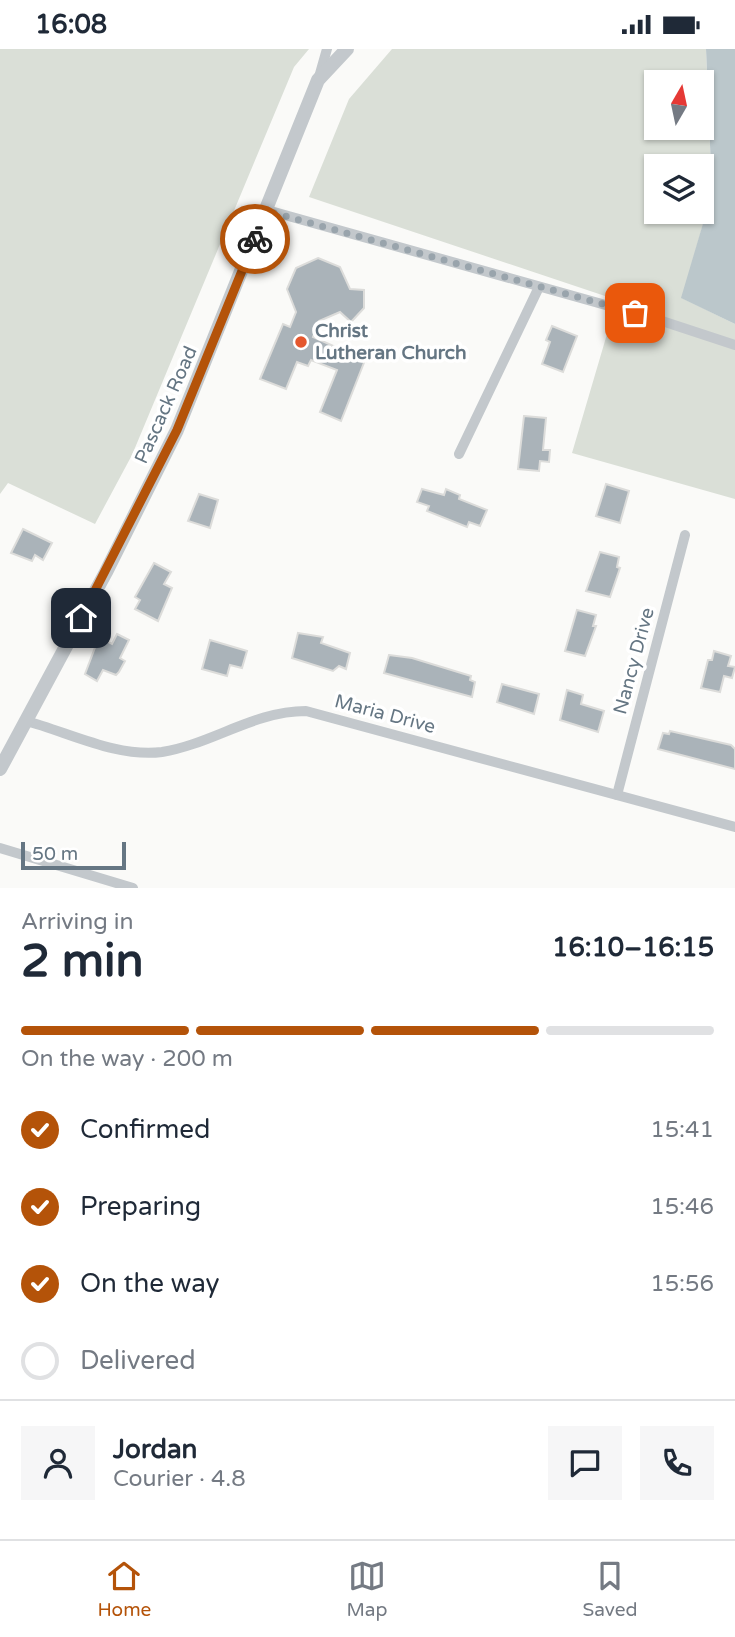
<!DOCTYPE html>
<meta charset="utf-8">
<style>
body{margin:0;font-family:"Varela Round",sans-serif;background:#f6f6f7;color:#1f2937;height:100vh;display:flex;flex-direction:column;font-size:26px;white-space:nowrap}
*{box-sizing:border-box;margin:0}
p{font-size:23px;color:#747a83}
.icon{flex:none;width:38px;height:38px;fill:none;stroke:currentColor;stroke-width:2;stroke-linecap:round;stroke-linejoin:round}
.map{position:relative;height:839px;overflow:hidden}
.side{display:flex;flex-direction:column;background:#fff;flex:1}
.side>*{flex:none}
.needle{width:46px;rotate:9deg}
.tools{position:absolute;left:644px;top:21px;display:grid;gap:14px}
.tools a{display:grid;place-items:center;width:70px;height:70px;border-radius:0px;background:#fff;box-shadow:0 2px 5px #0004;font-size:35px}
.scale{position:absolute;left:21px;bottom:18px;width:105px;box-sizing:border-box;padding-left:7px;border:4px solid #657683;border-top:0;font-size:19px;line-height:24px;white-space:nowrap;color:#657683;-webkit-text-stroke:5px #fff;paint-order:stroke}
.pin{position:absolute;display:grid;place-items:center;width:60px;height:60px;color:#fff;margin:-30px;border-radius:14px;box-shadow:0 4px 10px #0006}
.courier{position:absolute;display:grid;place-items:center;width:70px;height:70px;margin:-35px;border:5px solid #b45309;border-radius:50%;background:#fff;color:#222;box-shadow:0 2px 9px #0007}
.summary em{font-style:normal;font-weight:800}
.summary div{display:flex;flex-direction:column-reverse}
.summary{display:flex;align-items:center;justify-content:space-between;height:119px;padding:0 21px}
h1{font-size:46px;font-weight:800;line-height:52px}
.bar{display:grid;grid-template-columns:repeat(4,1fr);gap:10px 7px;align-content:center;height:84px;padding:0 21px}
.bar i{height:9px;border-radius:5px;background:#e0e1e3}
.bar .on{background:#b45309}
.bar p{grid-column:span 4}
.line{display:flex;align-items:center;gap:18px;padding:0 21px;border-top:2px solid #e0e1e3}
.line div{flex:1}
.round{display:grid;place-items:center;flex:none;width:74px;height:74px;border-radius:0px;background:#f6f6f7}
ol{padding:0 21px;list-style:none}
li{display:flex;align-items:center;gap:21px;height:77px}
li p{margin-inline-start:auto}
li .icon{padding:7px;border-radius:50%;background:#b45309;color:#fff;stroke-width:4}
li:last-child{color:#747a83}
li i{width:38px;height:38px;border:4px solid #e0e1e3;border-radius:50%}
.status{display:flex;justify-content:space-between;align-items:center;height:49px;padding:0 35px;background:#fff;direction:ltr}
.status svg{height:19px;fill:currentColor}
.tabs{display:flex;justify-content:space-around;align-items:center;height:98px;border-top:2px solid #e0e1e3;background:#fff;font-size:19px;color:#747a83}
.tabs a{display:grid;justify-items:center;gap:4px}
.tabs .on{color:#b45309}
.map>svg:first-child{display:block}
.green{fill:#dadfd7;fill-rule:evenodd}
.water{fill:#bbc7cb}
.building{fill:#aab3b9;stroke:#dcdcda;stroke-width:2}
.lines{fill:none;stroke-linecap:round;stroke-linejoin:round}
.minor{stroke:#c3c8cc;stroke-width:10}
.tertiary{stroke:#c3c8cc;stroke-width:14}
.done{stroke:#99a4ac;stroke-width:7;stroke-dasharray:0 12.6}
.route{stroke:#b45309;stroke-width:9}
.poi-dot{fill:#e4572e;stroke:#fff;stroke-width:2.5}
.labels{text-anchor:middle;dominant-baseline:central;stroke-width:7;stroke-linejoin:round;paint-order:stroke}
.poi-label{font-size:19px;font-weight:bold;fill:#657683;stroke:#fff;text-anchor:start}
.street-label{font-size:19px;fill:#657683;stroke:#fff}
</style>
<div class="status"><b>16:08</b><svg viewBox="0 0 49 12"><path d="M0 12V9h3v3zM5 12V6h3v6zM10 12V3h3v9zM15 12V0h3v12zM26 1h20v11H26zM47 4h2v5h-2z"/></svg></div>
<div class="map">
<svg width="735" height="839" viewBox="0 0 735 839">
<rect width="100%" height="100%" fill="#fafaf8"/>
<g class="green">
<path d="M0,0H309L294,18L132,406L95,475L8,434L0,445Z"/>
<path d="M392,0H706L712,144L682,249L735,275V450L572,404L617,251L309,148L349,50ZM656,33H702V79H656ZM656,117H702V163H656Z"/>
</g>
<path class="water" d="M706,0H735V275L681,249L712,144Z"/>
<g class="building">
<path d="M318,209L340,218L350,240L364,241V259L351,273L340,263L319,272L313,288L365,311L341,372L320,363L337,321L311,311L308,317L297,313L286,340L260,330L283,275L290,278L296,263L287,240L296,219Z"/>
<path d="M552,277L577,287L563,323L542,315L550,293L546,291Z"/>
<path d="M524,367L546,369L543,401H550L549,413L540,412L539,422L518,420Z"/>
<path d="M606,435L629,442L620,474L596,467Z"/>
<path d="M422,440L444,446L446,440L460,446L459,450L487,461L480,477L469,473L467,478L427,462L429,457L417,453Z"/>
<path d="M199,445L218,451L210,479L188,472Z"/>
<path d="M23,480L52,494L43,511L35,506L32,512L11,504Z"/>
<path d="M600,503L619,508L617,518L620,519L610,548L586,542Z"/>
<path d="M154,514L171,523L164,535L172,539L158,572L135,560L140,551L135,548Z"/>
<path d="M577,561L596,566L593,577H596L585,607L565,602Z"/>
<path d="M298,584L323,588L321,594L350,604L346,620L339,617L333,622L292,609Z"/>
<path d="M117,585L129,591L120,609L125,612L119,623L116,626L103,621L97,632L85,625L99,588L112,595Z"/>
<path d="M210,591L247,602L242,619L230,616L227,627L202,620Z"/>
<path d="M714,602L731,607L728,617L735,618L732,629L724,627L720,643L701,639L708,611H712Z"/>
<path d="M389,606L412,609L471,627L470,631L475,633L472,648L384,624Z"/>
<path d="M502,635L539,645L534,665L497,653Z"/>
<path d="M567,641L583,646L581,655L604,662L598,683L560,671Z"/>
<path d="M670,682L731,696L735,700V720L658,700L663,684L669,685Z"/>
</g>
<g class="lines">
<g class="minor">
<path d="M319,28L327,0"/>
<path d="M267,161L659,271L735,296"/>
<path d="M459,405L539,238"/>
<path d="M26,672C68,683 117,709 162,703C212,695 254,662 306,662L735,778"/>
<path d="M617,746L685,486"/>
<path d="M0,799L133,839"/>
</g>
<path class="tertiary" d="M0,720L106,523L177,381L318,31L347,0"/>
</g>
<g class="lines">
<path class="done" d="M255,190L267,162L635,264"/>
<path class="route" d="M81,569L177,381L255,190"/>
</g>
<circle class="poi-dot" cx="301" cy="293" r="7"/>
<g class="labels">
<g class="poi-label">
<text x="315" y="282">Christ<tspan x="315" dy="22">Lutheran Church</tspan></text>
</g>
<g class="street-label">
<text transform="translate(166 356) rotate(-66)">Pascack Road</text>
<text transform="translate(634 612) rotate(-75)">Nancy Drive</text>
<text transform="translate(385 665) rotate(15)">Maria Drive</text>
</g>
</g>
</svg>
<div class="tools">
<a><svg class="needle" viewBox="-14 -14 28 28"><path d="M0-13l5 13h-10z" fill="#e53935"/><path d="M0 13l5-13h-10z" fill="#747a83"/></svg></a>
<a><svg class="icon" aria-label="layers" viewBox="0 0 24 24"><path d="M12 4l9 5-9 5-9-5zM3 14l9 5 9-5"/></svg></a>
</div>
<div class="scale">50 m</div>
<div class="pin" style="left:635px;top:264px;background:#ea580c"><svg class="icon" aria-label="bag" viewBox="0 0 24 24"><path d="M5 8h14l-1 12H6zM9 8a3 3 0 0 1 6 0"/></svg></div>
<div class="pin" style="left:81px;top:569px;background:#1f2937"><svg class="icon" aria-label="home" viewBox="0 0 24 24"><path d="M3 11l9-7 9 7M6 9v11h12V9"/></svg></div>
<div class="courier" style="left:255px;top:190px"><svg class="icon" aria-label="bike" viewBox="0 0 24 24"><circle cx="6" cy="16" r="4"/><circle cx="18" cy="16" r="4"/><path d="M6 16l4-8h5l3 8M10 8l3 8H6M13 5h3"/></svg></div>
</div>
<section class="side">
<div class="summary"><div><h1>2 min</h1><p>Arriving in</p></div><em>16:10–16:15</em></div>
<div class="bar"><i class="on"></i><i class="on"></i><i class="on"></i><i></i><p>On the way · 200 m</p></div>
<ol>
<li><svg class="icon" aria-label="check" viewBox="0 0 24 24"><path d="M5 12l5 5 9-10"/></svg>Confirmed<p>15:41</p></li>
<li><svg class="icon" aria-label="check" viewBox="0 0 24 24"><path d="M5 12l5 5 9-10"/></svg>Preparing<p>15:46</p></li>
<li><svg class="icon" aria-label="check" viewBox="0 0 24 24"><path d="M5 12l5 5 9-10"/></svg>On the way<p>15:56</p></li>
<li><i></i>Delivered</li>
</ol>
<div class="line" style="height:126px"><a class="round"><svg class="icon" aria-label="person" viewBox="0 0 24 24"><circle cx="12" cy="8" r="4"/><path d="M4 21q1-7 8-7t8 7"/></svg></a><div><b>Jordan</b><p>Courier · 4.8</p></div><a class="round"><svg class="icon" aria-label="chat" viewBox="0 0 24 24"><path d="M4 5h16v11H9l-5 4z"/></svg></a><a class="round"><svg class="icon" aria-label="phone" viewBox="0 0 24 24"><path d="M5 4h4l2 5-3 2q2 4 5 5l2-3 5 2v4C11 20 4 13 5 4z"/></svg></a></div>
</section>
<nav class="tabs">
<a class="on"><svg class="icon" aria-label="home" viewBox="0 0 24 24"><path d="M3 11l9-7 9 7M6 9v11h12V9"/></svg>Home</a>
<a><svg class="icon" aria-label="map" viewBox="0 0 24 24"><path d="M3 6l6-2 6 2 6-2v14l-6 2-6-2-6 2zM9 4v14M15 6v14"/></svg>Map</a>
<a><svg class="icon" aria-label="saved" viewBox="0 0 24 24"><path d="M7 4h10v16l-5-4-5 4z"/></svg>Saved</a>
</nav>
